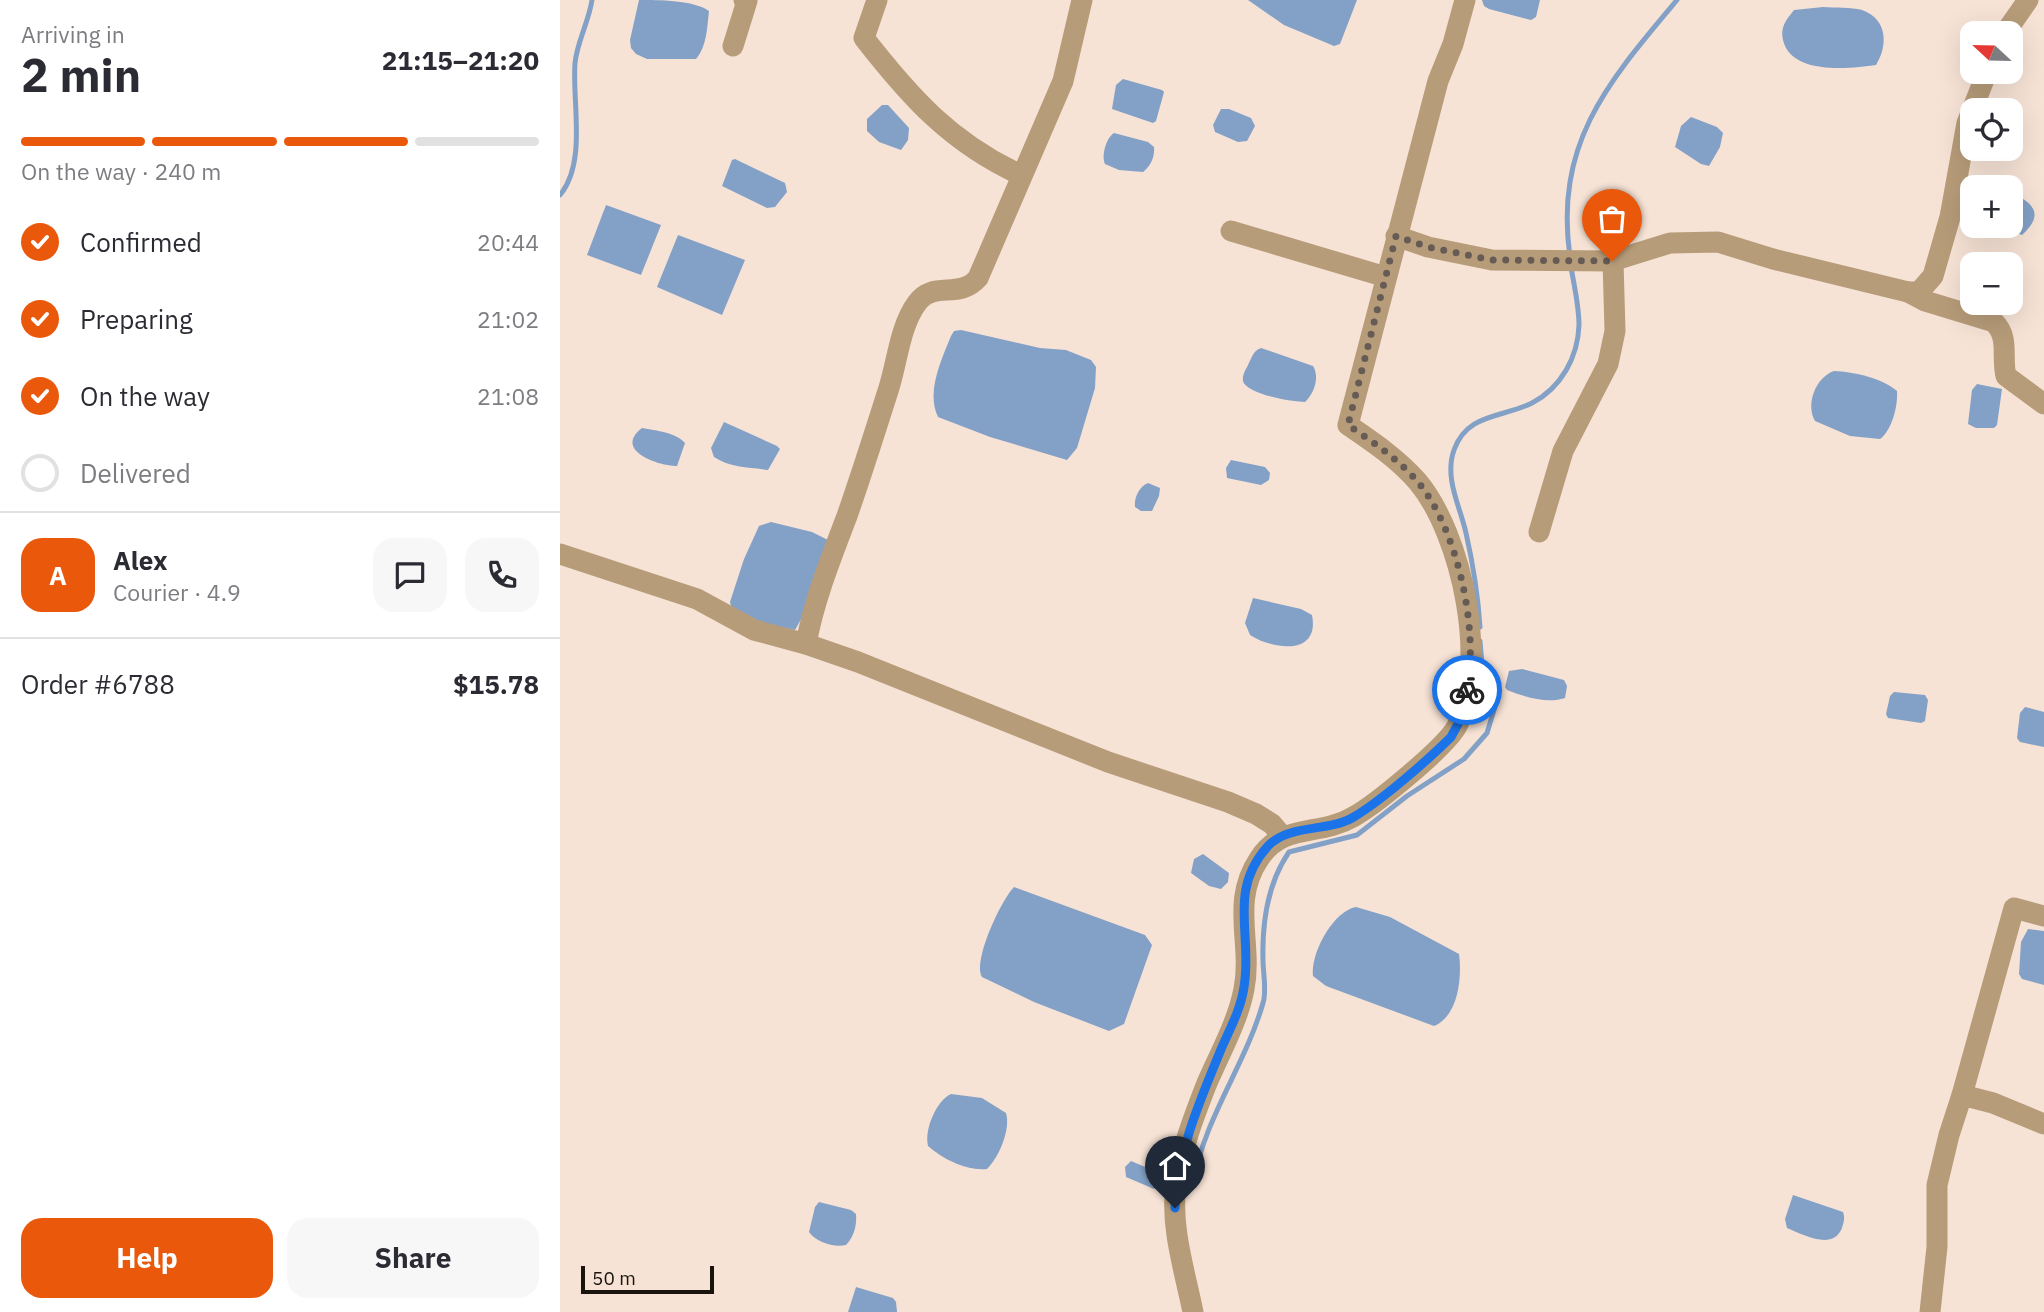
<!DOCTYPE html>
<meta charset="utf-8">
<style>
body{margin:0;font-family:"IBM Plex Sans",sans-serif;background:#f7f7f7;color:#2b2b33;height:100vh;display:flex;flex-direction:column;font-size:26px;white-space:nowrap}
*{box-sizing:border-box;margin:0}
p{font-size:23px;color:#7c7c81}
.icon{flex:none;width:38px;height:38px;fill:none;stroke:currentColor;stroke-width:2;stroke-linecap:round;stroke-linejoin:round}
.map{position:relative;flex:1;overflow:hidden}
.drawer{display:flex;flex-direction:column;background:#fff;width:560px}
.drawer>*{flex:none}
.needle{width:46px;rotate:292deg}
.buttons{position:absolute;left:1400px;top:21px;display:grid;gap:14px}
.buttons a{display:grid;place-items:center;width:63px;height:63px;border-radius:14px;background:#fff;box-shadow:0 7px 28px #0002;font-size:35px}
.scale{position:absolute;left:21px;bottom:18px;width:133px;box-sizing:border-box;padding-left:7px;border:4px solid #1a140f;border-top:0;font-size:19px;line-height:24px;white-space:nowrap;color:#1a140f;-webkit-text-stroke:5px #f7e3d6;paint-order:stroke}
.pin{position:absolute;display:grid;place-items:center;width:60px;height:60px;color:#fff;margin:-72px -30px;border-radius:50% 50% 50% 0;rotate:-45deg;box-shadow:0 0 7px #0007}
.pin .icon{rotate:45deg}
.courier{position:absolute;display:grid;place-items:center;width:70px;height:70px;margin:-35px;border:5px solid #1a73e8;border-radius:50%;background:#fff;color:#222;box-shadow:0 2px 9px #0007}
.headline em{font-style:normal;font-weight:700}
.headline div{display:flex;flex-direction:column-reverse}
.headline{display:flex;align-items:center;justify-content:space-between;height:119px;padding:0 21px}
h1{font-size:46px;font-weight:700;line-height:52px}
.bar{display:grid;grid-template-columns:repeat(4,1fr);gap:10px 7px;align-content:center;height:84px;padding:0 21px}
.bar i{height:9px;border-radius:5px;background:#e1e1e2}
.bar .current{background:#ea580c}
.bar p{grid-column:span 4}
.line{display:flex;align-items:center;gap:18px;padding:0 21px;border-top:2px solid #e1e1e2}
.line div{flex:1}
.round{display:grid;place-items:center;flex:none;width:74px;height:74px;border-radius:21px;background:#f7f7f7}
ol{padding:0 21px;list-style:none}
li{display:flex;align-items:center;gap:21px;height:77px}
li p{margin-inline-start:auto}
li .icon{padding:7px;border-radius:50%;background:#ea580c;color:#fff;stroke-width:4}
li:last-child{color:#7c7c81}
li i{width:38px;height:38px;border:4px solid #e1e1e2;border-radius:50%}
.primary-button{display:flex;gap:14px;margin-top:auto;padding:14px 21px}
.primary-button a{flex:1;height:80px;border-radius:21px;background:#ea580c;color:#fff;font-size:28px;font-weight:700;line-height:80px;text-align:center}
.primary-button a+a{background:#f7f7f7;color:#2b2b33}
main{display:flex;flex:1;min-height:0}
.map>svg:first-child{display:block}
.water{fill:#83a0c7}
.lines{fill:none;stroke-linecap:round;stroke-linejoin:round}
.stream{stroke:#83a0c7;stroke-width:5}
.minor{stroke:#b79c79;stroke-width:21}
.done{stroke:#675c55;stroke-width:7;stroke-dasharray:0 12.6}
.route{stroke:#1a73e8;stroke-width:9}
</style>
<main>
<section class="drawer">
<div class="headline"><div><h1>2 min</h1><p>Arriving in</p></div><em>21:15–21:20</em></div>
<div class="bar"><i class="current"></i><i class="current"></i><i class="current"></i><i></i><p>On the way · 240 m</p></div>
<ol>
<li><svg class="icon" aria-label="check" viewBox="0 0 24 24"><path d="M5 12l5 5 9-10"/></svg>Confirmed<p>20:44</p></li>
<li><svg class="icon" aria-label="check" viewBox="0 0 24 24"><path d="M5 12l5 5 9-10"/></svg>Preparing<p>21:02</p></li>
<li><svg class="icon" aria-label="check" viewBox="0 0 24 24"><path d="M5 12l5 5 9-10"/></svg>On the way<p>21:08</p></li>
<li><i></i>Delivered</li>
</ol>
<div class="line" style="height:126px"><b class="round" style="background:#ea580c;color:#fff">A</b><div><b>Alex</b><p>Courier · 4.9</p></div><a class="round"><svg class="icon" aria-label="chat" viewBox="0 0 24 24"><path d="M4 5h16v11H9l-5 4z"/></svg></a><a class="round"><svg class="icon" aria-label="phone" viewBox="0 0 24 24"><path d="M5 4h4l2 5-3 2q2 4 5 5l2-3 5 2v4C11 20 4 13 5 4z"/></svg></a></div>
<div class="line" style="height:91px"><div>Order #6788</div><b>$15.78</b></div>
<div class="primary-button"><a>Help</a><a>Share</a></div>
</section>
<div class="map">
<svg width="1484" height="1312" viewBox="0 0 1484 1312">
<rect width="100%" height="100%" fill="#f7e3d6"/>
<g class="water">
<path d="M79,0C99,0 134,0 149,11C147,28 147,46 136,59H87L76,54L71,48L70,40Z"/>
<path d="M688,0H797L780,44L774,46L724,25Z"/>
<path d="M922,0H980L976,17L971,20L929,9L924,6Z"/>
<path d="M1263,7C1275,8 1291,7 1302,10C1328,19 1328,46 1316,65C1289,69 1231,75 1223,40C1220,27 1226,20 1234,10Z"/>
<path d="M563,79L602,90L604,92L596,121L593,123L552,109L556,85Z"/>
<path d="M322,105H328L349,128L348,140L341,150L319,142L307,131V119Z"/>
<path d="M661,109H669L691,118L695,126L687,141L678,142L655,132L653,125Z"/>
<path d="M1131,117L1157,127L1163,133L1160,147L1149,166L1141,164L1115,147L1121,126Z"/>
<path d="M554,133L588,142L594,147C595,156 591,166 583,172L559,170L545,164C541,156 546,138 554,133Z"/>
<path d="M175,159L225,183L227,192L215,207L207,208L162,186L172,160Z"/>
<path d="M1451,193C1475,203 1484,215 1462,235L1437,226H1451Z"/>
<path d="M46,205L101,225L81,275L27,255Z"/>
<path d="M118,235L185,260L162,315L97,287Z"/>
<path d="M401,330L480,348L506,350L531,360L536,367L535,388L517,448L507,460L430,437L378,417C366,392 381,361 391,336L394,331Z"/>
<path d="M701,348L753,366C760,377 754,394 745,402C732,402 686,394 683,381C682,375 686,369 688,365C692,357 693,351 701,348Z"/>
<path d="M1274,371C1294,372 1322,378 1337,391C1338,406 1332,430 1320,439L1290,436L1255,421C1245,404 1256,377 1274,371Z"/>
<path d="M1417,384L1442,389L1437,425L1434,428H1416L1408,424L1412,390Z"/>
<path d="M164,422L217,446L220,449L208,470C190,467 170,468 154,457L151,448Z"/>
<path d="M82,428C97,431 115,432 125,443L117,466C98,466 53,450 82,428Z"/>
<path d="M671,460L705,467L710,473L709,480L701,485L667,478L666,468Z"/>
<path d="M588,483L600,488L599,496L592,511H581L575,507C574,497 579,487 588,483Z"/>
<path d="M211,522L252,532L268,540L244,614L235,630L202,623L171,606L170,602L184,559L199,526Z"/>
<path d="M693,598L741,609L752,615C760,656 713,650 690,635L685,623Z"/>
<path d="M962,669L1004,680L1007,686L1005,698C987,704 965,697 947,690L945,687L949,671Z"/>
<path d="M1334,692L1365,695L1368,700L1365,721L1361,723L1328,718L1326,714L1330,696Z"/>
<path d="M1465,707L1484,712V747L1460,742L1457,738L1460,713Z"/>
<path d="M643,854L669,873L668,882L661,889L649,886L631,873L634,859Z"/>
<path d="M454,887L585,935L592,945L564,1024L549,1031L474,1002L422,977C412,962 441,900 454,887Z"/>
<path d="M796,907L830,917L899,954C902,976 899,1016 874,1026L766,986L753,976C750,954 773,911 796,907Z"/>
<path d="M1468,929L1484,931V985L1462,979L1459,974L1461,942Z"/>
<path d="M391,1094L422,1098L446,1113C451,1129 439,1157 427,1169C406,1171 383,1159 368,1146C364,1130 376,1101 391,1094Z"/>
<path d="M571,1161L602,1174L605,1178L602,1186L594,1189L566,1177L565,1167Z"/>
<path d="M1233,1195L1283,1212C1285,1218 1284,1221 1282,1228C1273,1251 1244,1235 1227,1228L1225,1219Z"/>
<path d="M259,1202L291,1210L296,1214C297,1225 294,1237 286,1245C274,1248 256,1242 249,1232L255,1207Z"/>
<path d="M296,1287L333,1298L336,1302L337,1312H288Z"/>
</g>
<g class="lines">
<g class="stream">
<path d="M0,195C27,162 12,103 15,63C17,42 29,21 32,0"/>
<path d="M1010,257C994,143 1048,82 1117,0"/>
<path d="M920,627C918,595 913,564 906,533C900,506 884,478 894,450C907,413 942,418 972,403C1001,388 1018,357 1019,325C1019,306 1014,285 1011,267"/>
<path d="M633,1184C644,1118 685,1066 703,1003C707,991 703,973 703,960C702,922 707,884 729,852L797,835L847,796L904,759L927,733L937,700L933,686L922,665L920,641"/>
</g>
<g class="minor">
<path d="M317,0L304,38C350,97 391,143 461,175"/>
<path d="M1445,33L1468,0"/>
<path d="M173,46L187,1L184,0"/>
<path d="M671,231L826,277"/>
<path d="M836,236L868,247L932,260L1052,261L1110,243L1158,242L1213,259L1348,292H1359L1373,276L1390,217L1407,123L1427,72"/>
<path d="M1348,292L1365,301L1434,322C1450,338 1441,356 1446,376L1484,404"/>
<path d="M979,532L1003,451L1048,364L1055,331L1053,261"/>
<path d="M0,554L137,599L194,630L246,644L298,662L548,762L668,802L696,814L712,824L722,836"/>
<path d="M246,644C254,600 271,558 287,516C301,476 314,435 327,394C337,366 339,327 357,303C373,280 399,300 418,278L503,81L522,0"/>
<path d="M1402,1095L1454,908L1484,916"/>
<path d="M633,1312C625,1272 610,1226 616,1185C621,1150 634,1116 647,1083C660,1053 678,1021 684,989C693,943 670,902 699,859C723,822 759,837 793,817C815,805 886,747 897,726C929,664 902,535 858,482C838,459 813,442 788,425L878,81L893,44L905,0"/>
<path d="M1370,1312L1377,1247V1185L1389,1135L1402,1095L1433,1103L1484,1124"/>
</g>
</g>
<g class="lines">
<path class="done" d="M907,690C919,630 898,530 858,482C838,459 813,442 788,425L836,236L868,247L932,260L1052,261"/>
<path class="route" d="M615,1208C617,1152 641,1098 662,1047C671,1027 681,1008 684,987C693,935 667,891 708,846C729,824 767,832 792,818C820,802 868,760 891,737L898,724L907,690"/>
</g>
</svg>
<div class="buttons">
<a><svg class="needle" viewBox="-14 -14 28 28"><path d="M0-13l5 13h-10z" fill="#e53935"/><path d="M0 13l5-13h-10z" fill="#7c7c81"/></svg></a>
<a><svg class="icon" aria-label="locate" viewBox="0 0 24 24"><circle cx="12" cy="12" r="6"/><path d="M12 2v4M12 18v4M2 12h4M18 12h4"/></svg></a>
<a>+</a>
<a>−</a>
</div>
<div class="scale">50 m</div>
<div class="pin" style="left:1052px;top:261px;background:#ea580c"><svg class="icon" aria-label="bag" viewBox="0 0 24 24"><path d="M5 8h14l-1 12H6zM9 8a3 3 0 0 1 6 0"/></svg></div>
<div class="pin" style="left:615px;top:1208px;background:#1f2937"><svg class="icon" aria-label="home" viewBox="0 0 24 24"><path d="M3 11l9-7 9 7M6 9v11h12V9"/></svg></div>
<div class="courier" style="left:907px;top:690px"><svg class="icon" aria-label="bike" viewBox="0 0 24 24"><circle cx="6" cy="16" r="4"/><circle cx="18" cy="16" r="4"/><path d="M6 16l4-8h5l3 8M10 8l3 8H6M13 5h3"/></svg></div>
</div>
</main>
